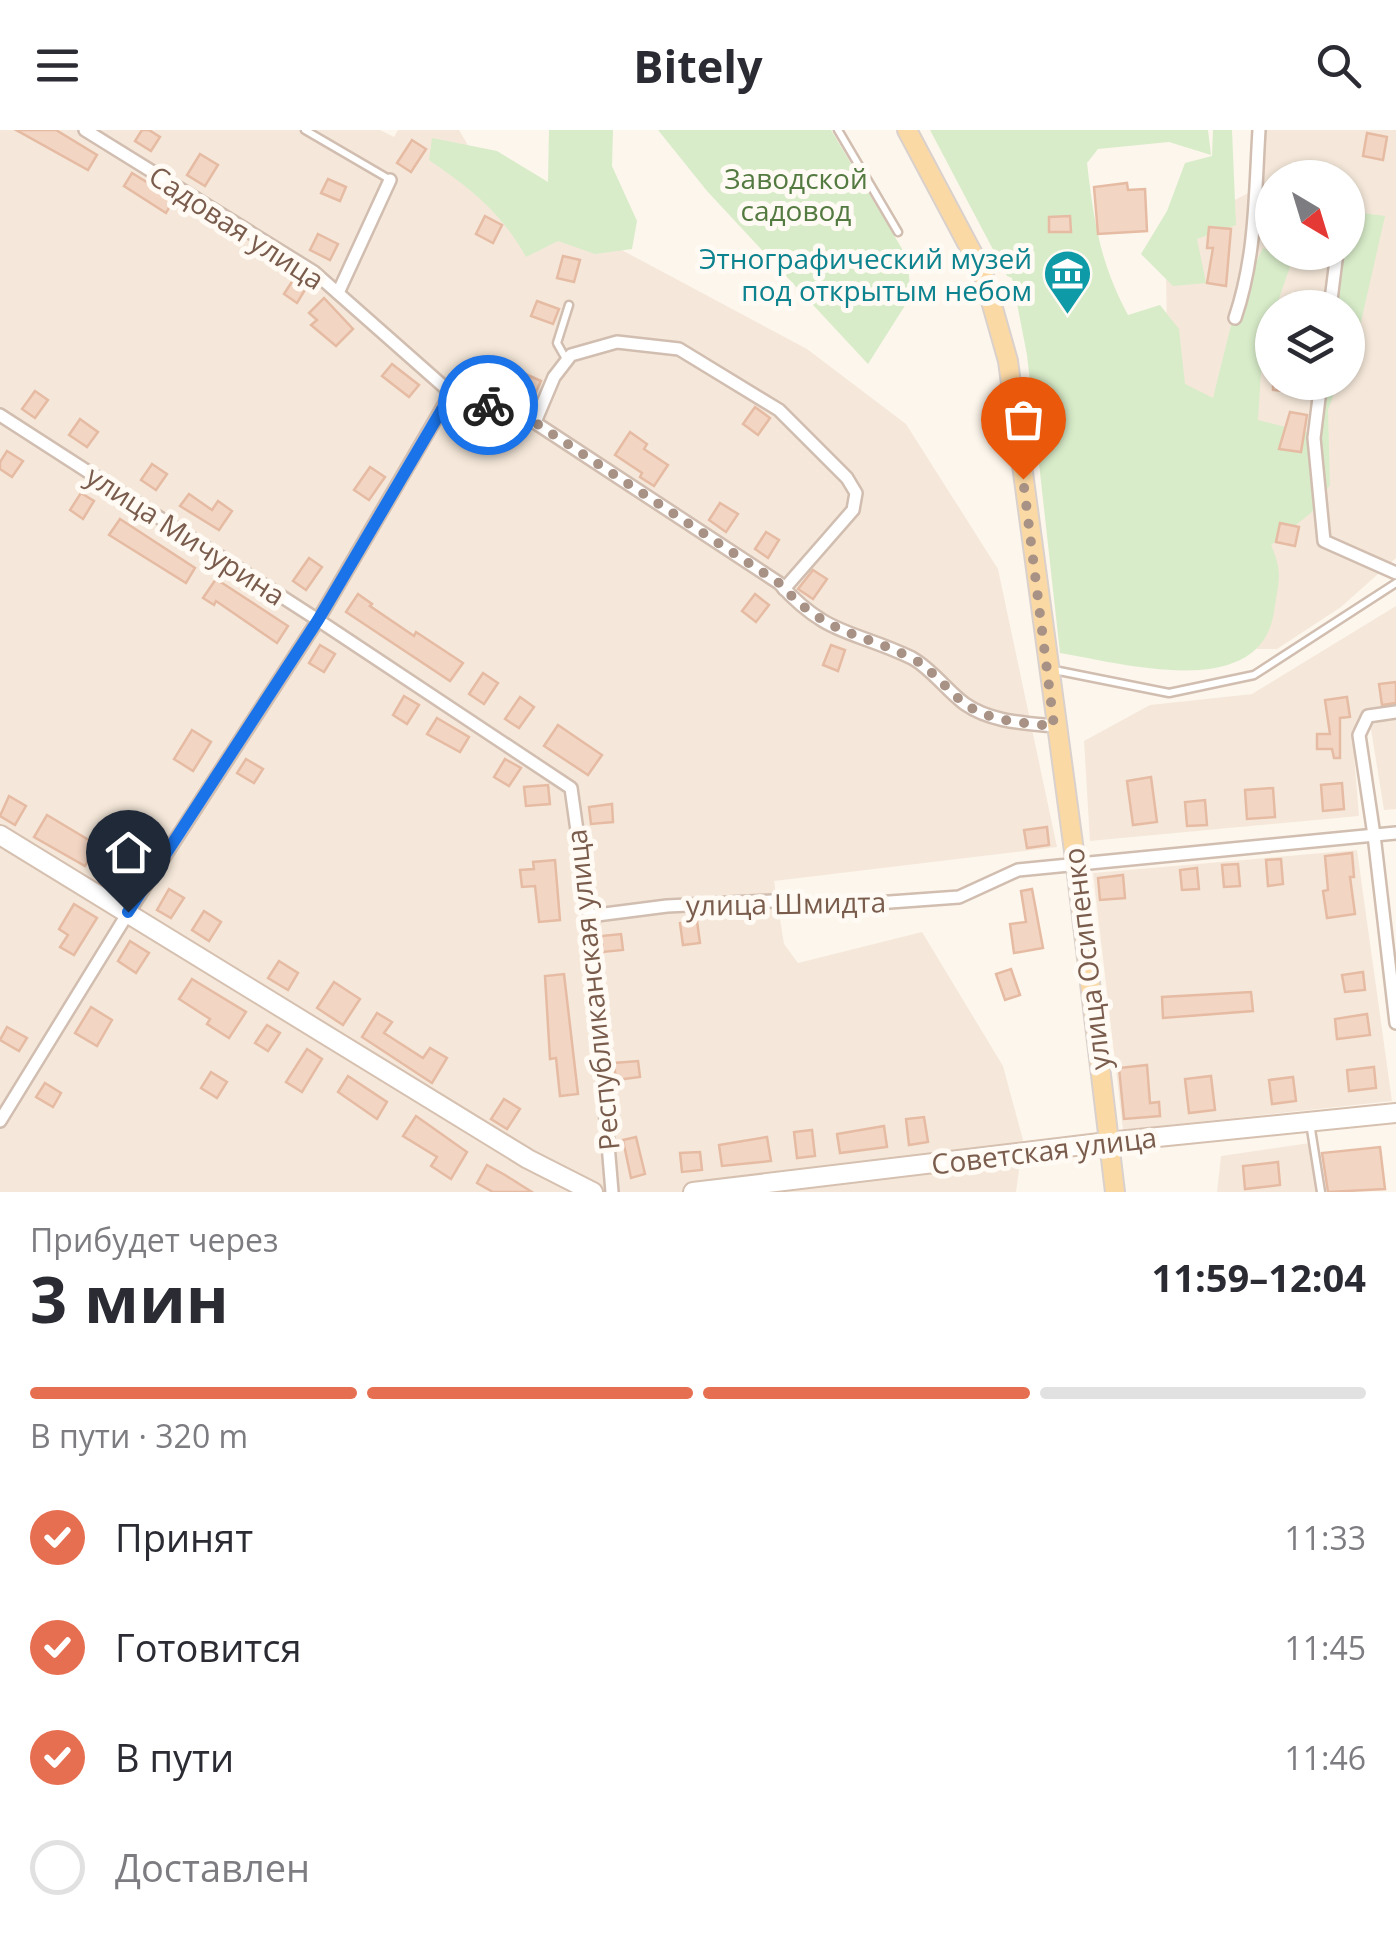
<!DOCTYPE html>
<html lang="ru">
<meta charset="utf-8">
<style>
body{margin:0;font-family:"Open Sans",sans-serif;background:#f2f2f3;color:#2b2b33;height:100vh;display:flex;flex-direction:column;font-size:38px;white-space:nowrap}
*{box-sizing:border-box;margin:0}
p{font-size:32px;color:#7c7c81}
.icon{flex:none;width:55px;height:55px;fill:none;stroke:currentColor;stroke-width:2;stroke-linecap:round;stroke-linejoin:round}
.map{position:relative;height:1062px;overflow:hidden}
.side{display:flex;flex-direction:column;background:#fff;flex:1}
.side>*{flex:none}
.needle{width:65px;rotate:142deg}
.buttons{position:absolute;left:1255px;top:30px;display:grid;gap:20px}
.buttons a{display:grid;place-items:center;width:110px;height:110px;border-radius:50%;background:#fff;box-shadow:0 2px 8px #0004;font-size:50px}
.pin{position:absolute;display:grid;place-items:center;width:85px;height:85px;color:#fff;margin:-102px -42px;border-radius:50% 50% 50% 0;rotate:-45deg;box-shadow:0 0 10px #0007}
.pin .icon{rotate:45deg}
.courier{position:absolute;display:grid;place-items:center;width:100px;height:100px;margin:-50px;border:8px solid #1a73e8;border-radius:50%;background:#fff;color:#222;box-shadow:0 2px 12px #0007}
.headline em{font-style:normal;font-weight:700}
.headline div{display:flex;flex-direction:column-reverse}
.headline{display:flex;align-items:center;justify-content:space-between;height:170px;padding:0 30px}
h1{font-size:65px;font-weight:700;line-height:75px}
.bar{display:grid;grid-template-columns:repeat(4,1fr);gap:15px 10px;align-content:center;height:120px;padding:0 30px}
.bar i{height:12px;border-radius:8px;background:#e1e1e2}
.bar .on{background:#e76f51}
.bar p{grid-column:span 4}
ol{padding:0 30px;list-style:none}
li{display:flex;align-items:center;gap:30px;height:110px}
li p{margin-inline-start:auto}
li .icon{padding:10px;border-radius:50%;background:#e76f51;color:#fff;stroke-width:4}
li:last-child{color:#7c7c81}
li i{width:55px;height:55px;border:5px solid #e1e1e2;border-radius:50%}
header{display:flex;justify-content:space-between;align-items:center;height:130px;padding:0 30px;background:#fff;font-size:45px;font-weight:700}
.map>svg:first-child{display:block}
.residential{fill:#f5e8da;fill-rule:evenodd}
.green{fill:#d8ecc9}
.building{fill:#f3d5c3;stroke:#e6bba3;stroke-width:2.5}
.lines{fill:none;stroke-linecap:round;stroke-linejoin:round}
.lane-casing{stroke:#d1beb0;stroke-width:11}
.street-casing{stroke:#d1beb0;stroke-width:16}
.secondary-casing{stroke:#d6c0b0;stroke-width:22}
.primary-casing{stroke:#dad1cd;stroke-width:22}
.lane{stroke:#fff;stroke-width:6}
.street{stroke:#fff;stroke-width:11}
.secondary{stroke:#fff;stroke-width:18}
.primary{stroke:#fbd9a5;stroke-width:18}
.done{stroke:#a89285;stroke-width:10;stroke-dasharray:0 18}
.route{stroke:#1a73e8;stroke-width:12}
.labels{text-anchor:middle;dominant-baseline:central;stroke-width:10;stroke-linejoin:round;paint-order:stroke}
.park-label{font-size:28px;fill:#537a41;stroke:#fffaf3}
.street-label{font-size:28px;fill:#7a5c4d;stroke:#fffaf3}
.culture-label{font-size:28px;fill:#0d838f;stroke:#fffaf3;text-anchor:end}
</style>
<header><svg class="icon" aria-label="menu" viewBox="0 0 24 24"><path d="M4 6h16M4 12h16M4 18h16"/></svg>Bitely<svg class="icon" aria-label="search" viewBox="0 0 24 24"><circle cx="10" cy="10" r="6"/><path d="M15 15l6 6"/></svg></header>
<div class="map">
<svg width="1396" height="1062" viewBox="0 0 1396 1062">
<rect width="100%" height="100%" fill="#fdf6ec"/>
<g class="residential">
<path d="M0,0H380L394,7L398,0H459L487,48L807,219L906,294L998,439L1057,717L774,751L784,814L798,833L922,802L1003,936L1023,1010L1016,1062H0Z"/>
<path d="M1266,0H1396V428L1341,477L1277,519H1247L1168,270L1166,144L1208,84L1258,58ZM1272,48H1348V122H1272ZM1272,178H1348V252H1272Z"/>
<path d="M1396,476V575L1372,579L1352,600L1359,686L1090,711L1084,611L1150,575L1252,564Z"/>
<path d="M1396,585V679L1384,680L1370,593L1375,588Z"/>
<path d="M1357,720L1392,971L1123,1000L1093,743Z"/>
<path d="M1310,1013L1318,1062H1217L1221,1026Z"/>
</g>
<g class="green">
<path d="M549,0H613L612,36L637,91L632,119L595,124L558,111L526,127C501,82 471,59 429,30L432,8L497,21L548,52Z"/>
<path d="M658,0H831L907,127L911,166L868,234L707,61Z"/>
<path d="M930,0H1208L1211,25L1169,12L1098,19L1087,33C1094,92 1100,133 1128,185L1160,175L1179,199L1185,254L1213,268L1237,171L1263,118L1292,131L1276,177L1272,178V193L1261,243L1258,290L1313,304L1325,253H1338L1328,280L1330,355L1312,382L1271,415C1284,444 1278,452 1274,482C1260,573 1122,533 1060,523L1027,225L1012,148L1007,146Z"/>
<path d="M1213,0H1232L1236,95L1197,109L1206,153L1173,156L1141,124L1167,81L1185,33L1212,26Z"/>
<path d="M1363,83L1385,86L1359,201L1348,230V178H1334L1337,139L1344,123L1348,122Z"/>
</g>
<g class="building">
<path d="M16,0H56L97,25L88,40Z"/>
<path d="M142,0H149L160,7L151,21L135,11Z"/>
<path d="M1367,3L1387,7L1383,30L1363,26Z"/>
<path d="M412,10L426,19L411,42L397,33Z"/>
<path d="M200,24L218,35L205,56L187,45Z"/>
<path d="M132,43L174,69L166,83L124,56Z"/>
<path d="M328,49L346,57L340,71L321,63Z"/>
<path d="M1127,53L1128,60L1145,59L1147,101L1098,104L1094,57Z"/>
<path d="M485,86L502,95L493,113L476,104Z"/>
<path d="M1070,86L1071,102H1049V87Z"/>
<path d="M1209,97L1231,99L1226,156L1207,153L1213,118H1207Z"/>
<path d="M318,104L338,114L330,130L310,120Z"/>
<path d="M563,126L580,130L574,152L557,148Z"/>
<path d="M295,147L308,155L297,173L284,164Z"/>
<path d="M324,168L353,199L336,216L311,195L317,190L309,183Z"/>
<path d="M537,171L559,179L553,194L531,186Z"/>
<path d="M392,234L419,255L409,267L382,246Z"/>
<path d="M523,243L541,251L532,271L514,263Z"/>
<path d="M1273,252H1312L1310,264L1273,260Z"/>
<path d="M35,261L48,270L35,288L22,279Z"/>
<path d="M755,277L770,288L758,305L743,294Z"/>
<path d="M1290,282L1307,285L1301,322L1279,319Z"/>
<path d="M80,289L98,302L87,317L69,305Z"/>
<path d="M630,302L647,314L644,319L668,335L654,356L640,347L642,343L615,325Z"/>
<path d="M7,321L23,331L12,347L0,339V332Z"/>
<path d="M152,334L167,344L156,360L141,350Z"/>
<path d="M370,337L385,347L369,370L354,360Z"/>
<path d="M81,363L94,371L83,389L70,380Z"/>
<path d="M189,364L212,380L218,371L232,381L219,400L180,376Z"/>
<path d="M720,373L738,384L726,402L709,390Z"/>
<path d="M120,389L195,438L186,453L109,405Z"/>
<path d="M1280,393L1299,397L1295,416L1276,412Z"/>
<path d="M766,402L779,410L768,428L755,419Z"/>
<path d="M309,428L322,437L306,460L293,451Z"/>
<path d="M813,440L827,449L813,469L798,459Z"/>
<path d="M216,449L288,496L277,513L216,471L214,475L203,468Z"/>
<path d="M358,464L372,474L370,476L414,506L416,502L463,533L450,551L346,482Z"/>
<path d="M755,464L769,475L756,492L742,481Z"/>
<path d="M320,515L335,524L324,542L309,533Z"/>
<path d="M831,515L845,520L838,541L823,535Z"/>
<path d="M483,543L498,553L484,574L469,564Z"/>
<path d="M1396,552V573L1382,575L1379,554Z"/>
<path d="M404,566L419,575L407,594L393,585Z"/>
<path d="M520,567L534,577L519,598L505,589Z"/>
<path d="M1347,567L1350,587L1340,588V628H1334L1332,619H1317V604H1330L1325,570Z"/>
<path d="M437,588L469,607L460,622L427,604Z"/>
<path d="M558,595L602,625L588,645L544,616Z"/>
<path d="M192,600L211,612L193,641L174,629Z"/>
<path d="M246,629L263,639L254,653L237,643Z"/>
<path d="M505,629L521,638L509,656L494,647Z"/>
<path d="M1151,647L1157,692L1133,695L1127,651Z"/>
<path d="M1342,653L1344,679L1323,681L1321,655Z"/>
<path d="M548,655L550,674L526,676L524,657Z"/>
<path d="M1273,658L1275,687L1247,689L1245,660Z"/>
<path d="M9,666L26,676L15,695L0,686Z"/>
<path d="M1205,670L1207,695L1187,696L1185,672Z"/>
<path d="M612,674L613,692L591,694L589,677Z"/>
<path d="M47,685L97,715L85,736L34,707Z"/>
<path d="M1047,697L1049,715L1027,718L1024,700Z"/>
<path d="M126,712L143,723L122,758L105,748Z"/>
<path d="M1352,723L1354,747H1350L1355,784L1327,788L1323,761L1328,760L1325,726Z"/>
<path d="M1281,729L1283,754L1268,756L1266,730Z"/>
<path d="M555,730L560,790L539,792L535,756L522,757L520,740L534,739L533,732Z"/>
<path d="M1238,734L1240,756L1224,757L1222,735Z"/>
<path d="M1197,738L1199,759L1182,760L1180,740Z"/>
<path d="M1123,745L1125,768L1100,770L1098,748Z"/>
<path d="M169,759L184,768L171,788L157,780Z"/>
<path d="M1032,759L1043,818L1014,823L1010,794L1026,792L1021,761Z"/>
<path d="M74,774L97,788L74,825L60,817L68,805L59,799Z"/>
<path d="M204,781L221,792L209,811L192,800Z"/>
<path d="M697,791L700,813L683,815L680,793Z"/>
<path d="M621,804L623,820L603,822L601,806Z"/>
<path d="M130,811L149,823L136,843L118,831Z"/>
<path d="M279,831L298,843L288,860L268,848Z"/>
<path d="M1011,839L1020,865L1005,870L996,844Z"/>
<path d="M1363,842L1365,860L1345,862L1342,845Z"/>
<path d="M564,844L578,964L560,966L556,928L550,929L545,846Z"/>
<path d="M192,849L246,882L229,908L207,894L210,889L179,869Z"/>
<path d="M334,852L360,869L343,895L317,878Z"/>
<path d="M1251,862L1253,881L1163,888L1162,867Z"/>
<path d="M91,877L112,890L97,916L75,903Z"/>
<path d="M377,883L392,892L384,903L423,928L430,918L447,928L432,953L362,907Z"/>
<path d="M1367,884L1370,905L1337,909L1335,889Z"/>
<path d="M267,895L280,903L268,921L255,913Z"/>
<path d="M7,897L27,908L19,921L0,910Z"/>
<path d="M307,919L322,929L302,962L286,952Z"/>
<path d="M638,931L640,947L616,950L614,933Z"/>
<path d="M1147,935L1150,973L1159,972L1160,986L1124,989L1119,938Z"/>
<path d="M1374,937L1376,958L1349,961L1347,940Z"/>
<path d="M211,942L227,952L217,968L201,958Z"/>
<path d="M348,946L387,972L377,989L338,962Z"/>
<path d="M1211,946L1215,980L1189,983L1185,949Z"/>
<path d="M1293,947L1296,971L1272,974L1269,950Z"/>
<path d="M45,953L61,963L53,977L36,967Z"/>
<path d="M504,969L520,979L507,999L491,989Z"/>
<path d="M416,986L467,1022L451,1049L431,1036L437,1027L403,1006Z"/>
<path d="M924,987L928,1012L909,1015L906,989Z"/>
<path d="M884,996L887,1017L840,1023L837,1004Z"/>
<path d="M812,1000L815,1026L797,1028L794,1002Z"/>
<path d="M636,1007L645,1044L631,1048L623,1010Z"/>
<path d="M767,1007L771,1031L722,1036L719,1015Z"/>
<path d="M1380,1017L1385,1059L1328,1062L1322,1023Z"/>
<path d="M700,1022L702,1040L682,1042L680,1023Z"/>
<path d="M1278,1032L1280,1055L1245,1059L1243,1036Z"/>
<path d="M487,1035L505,1045L532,1062H493L477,1053Z"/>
</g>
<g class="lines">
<defs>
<g id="lane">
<path d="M305,0L389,49"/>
<path d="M838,0L898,102"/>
<path d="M566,229L557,213L569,175"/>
<path d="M1054,540L1169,563L1254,545L1396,453"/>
<path d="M1310,993L1321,1062"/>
</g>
<g id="street">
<path d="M85,0L314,142L451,263L528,288L779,453C827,507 854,500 912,528C932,539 947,561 965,574C991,592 1024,593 1054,596"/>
<path d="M338,163L390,50"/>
<path d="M1330,178L1337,122"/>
<path d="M1235,188C1256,126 1255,65 1259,0"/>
<path d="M1321,252L1314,308L1324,411L1396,443"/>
<path d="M0,285L318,490L571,658L589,786L612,1062"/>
<path d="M535,292L554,247L571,225L617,212L679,219L779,280L847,348L856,363L853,380L784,459"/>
<path d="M1396,582L1368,586L1359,605L1374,705L1396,893"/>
<path d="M589,786L667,776L792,770L807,778L959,767L1018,740L1396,703"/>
<path d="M0,991L128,783L318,490L451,263"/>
</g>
<g id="secondary">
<path d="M0,705L528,1029L593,1062"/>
<path d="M693,1062L1108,1012L1396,983"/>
</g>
<path id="primary" d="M907,0L983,143L1008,231L1076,736L1115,1062"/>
</defs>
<use href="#lane" class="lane-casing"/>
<use href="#street" class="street-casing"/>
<use href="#secondary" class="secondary-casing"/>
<use href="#primary" class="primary-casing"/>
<use href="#lane" class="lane"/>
<use href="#street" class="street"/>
<use href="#secondary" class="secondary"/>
<use href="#primary" class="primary"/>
</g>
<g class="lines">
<path class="done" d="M488,275L528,288L779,453C828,506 854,500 912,528C932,539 947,560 965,574C991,592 1024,593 1054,596L1023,349"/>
<path class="route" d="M128,782L318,490L451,264L488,275"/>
</g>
<defs>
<symbol id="museum-pin" viewBox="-11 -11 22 30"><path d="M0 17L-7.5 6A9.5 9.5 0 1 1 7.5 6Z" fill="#0f9aa8" stroke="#fffaf3"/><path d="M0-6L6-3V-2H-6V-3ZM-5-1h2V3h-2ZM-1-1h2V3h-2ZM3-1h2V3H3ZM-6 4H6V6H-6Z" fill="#fff"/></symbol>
</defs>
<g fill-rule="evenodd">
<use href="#museum-pin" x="1040" y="116" width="55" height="75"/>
</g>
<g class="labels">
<g class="park-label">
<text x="796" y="48">Заводской<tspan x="796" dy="32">садовод</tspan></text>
</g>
<g class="street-label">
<text transform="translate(237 97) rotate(33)">Садовая улица</text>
<text transform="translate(186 405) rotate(33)">улица Мичурина</text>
<text transform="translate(786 773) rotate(-1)">улица Шмидта</text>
<text transform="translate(1086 829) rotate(-97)">улица Осипенко</text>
<text transform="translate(592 860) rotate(-96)">Республиканская улица</text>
<text transform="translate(1044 1020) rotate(-7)">Советская улица</text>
</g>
<g class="culture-label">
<text x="1032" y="128">Этнографический музей<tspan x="1032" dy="32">под открытым небом</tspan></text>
</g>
</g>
</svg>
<div class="buttons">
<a><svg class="needle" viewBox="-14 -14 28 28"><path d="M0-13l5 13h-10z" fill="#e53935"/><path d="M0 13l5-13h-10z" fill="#7c7c81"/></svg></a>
<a><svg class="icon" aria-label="layers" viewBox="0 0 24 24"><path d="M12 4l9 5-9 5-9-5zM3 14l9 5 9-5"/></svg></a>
</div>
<div class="pin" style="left:1023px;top:349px;background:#ea580c"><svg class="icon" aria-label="bag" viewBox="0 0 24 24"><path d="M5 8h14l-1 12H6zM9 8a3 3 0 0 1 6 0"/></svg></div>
<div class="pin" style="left:128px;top:782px;background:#1f2937"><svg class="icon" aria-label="home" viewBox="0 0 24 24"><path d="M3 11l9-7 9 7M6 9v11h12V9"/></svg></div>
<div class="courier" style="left:488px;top:275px"><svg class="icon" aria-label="bike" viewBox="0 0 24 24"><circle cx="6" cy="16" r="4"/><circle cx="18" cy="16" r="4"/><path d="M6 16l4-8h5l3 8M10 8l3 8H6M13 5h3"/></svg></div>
</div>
<section class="side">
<div class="headline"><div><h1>3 мин</h1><p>Прибудет через</p></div><em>11:59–12:04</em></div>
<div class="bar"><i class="on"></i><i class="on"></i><i class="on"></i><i></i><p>В пути · 320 m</p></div>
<ol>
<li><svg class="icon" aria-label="check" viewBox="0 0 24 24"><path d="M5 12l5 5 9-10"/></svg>Принят<p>11:33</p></li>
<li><svg class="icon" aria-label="check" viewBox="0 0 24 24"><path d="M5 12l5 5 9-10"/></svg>Готовится<p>11:45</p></li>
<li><svg class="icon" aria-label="check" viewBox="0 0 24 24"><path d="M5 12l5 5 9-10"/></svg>В пути<p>11:46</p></li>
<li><i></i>Доставлен</li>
</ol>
</section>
